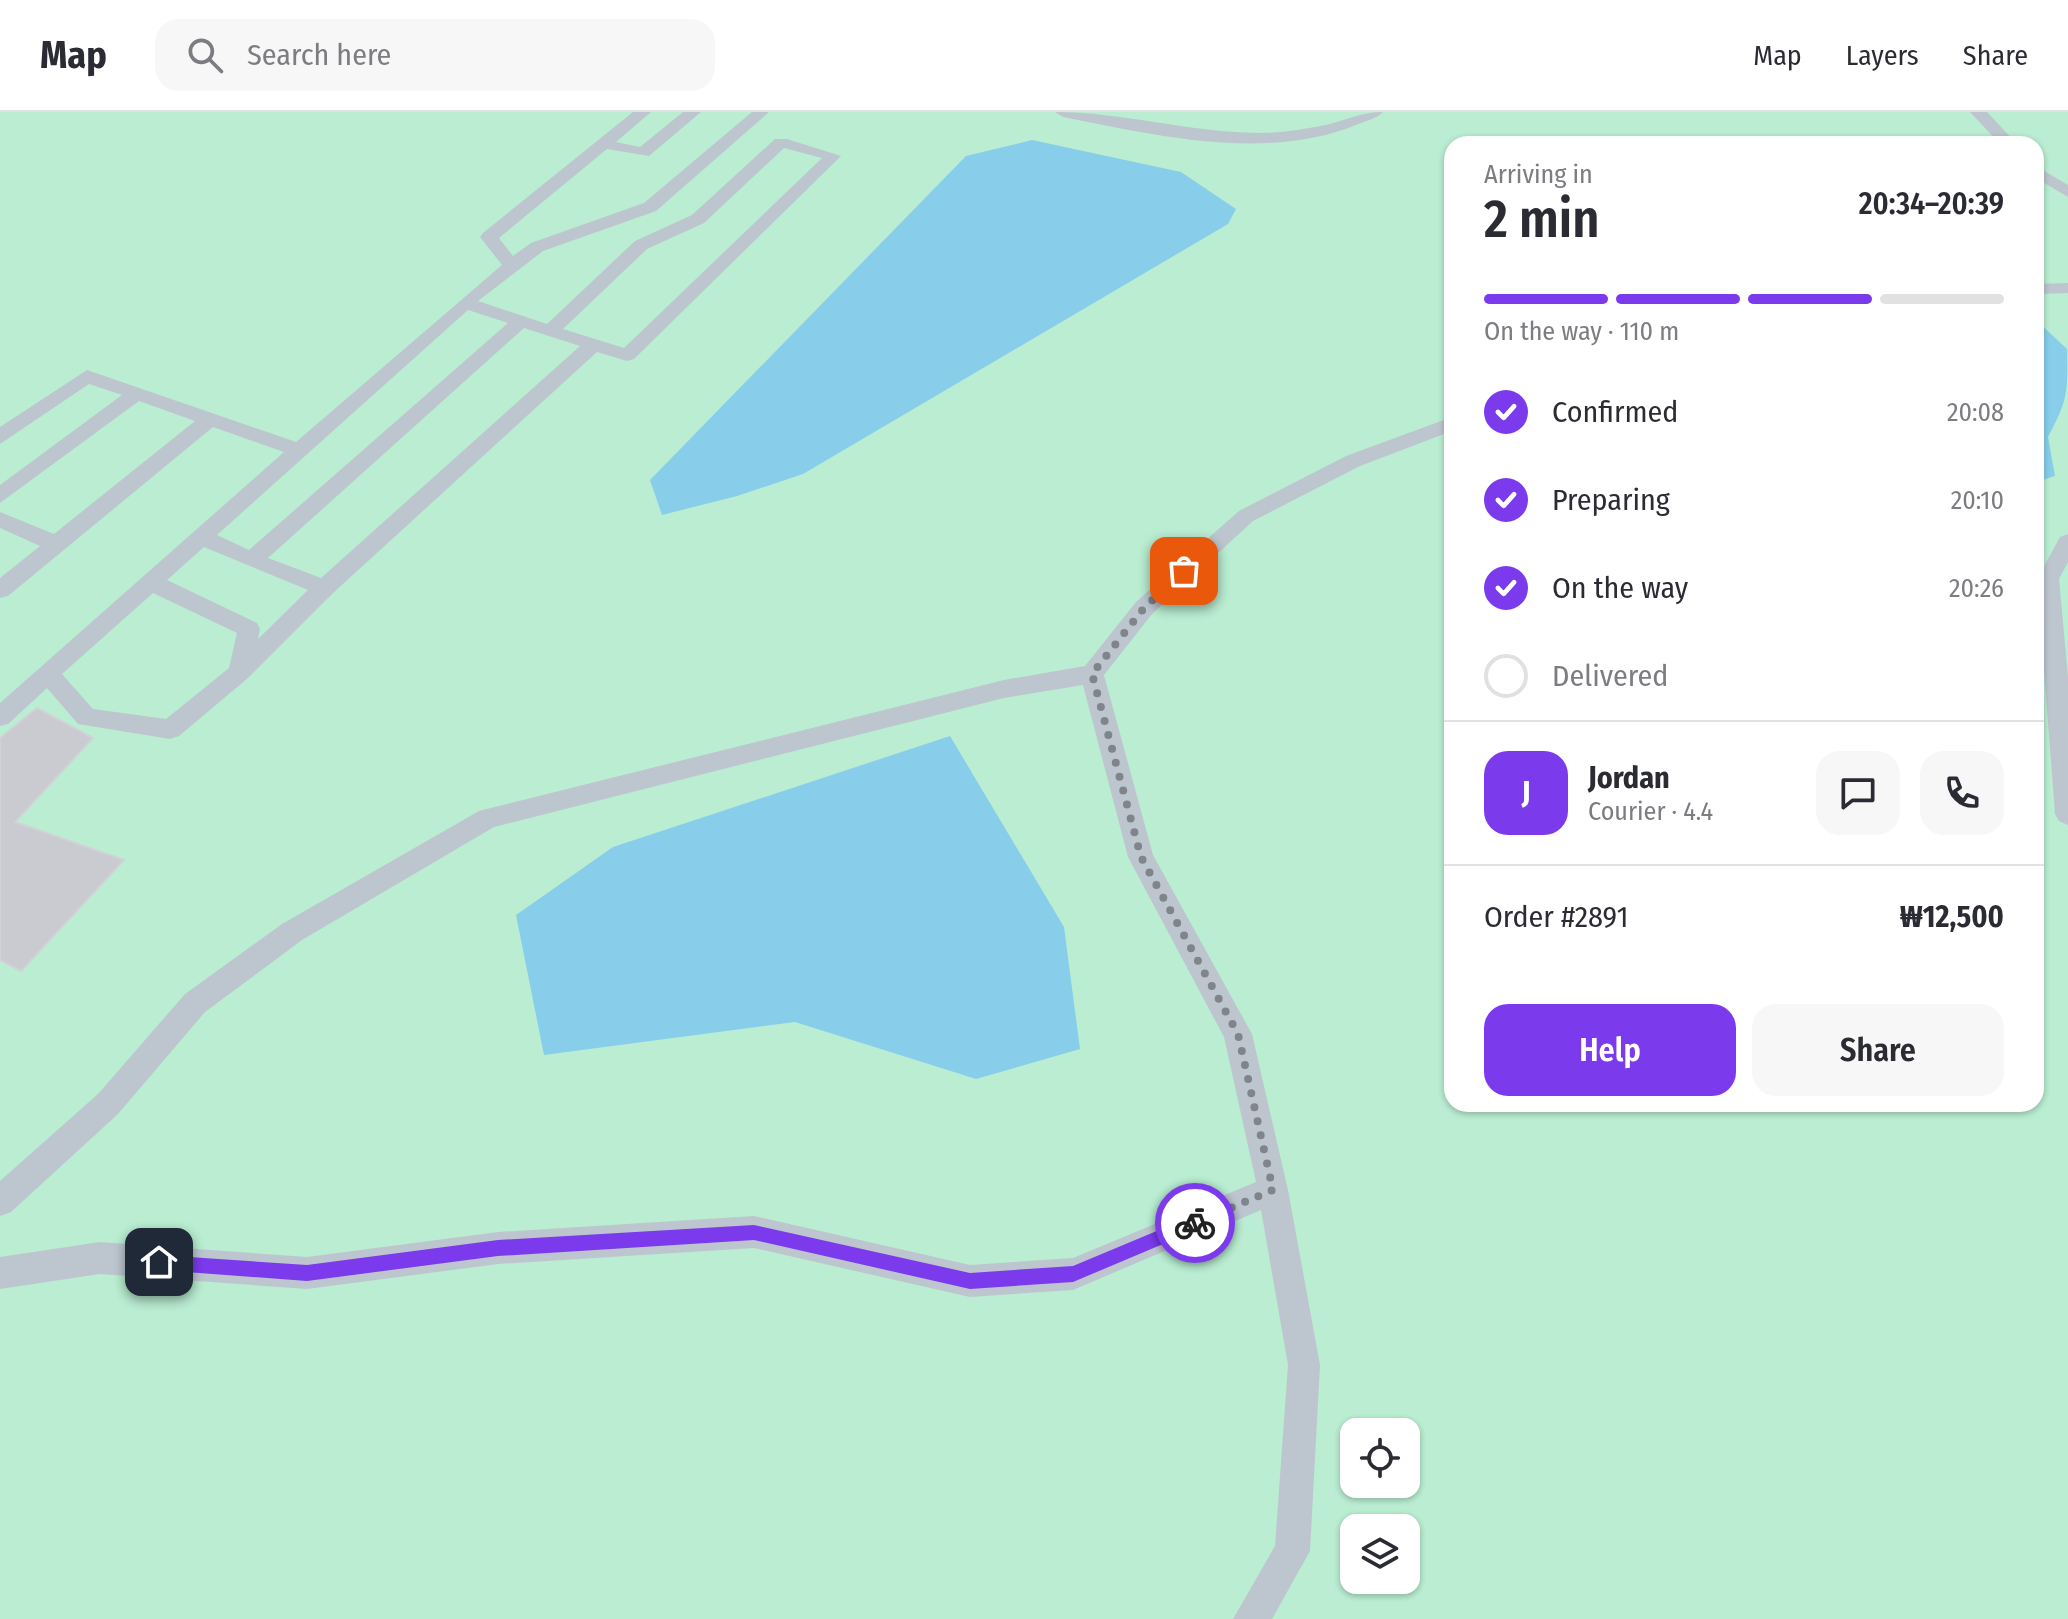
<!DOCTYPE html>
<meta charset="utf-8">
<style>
body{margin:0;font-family:"Fira Sans Condensed",sans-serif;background:#f7f7f7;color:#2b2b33;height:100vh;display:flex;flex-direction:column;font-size:30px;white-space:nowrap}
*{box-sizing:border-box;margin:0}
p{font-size:26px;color:#7c7c81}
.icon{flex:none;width:44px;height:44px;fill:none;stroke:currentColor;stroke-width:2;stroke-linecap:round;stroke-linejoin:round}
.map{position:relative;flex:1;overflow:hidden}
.drawer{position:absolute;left:1444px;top:24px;width:600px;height:976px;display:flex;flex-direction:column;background:#fff;border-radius:24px;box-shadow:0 2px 6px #0004}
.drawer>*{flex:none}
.controls{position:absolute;left:1340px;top:1306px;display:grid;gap:16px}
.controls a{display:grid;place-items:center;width:80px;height:80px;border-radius:16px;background:#fff;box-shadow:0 2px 6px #0004;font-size:40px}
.pin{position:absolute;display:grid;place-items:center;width:68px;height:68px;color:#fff;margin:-34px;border-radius:16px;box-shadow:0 4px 12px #0006}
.courier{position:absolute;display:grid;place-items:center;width:80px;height:80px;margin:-40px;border:6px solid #7c3aed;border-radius:50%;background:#fff;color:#222;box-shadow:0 2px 10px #0007}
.summary em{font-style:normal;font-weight:600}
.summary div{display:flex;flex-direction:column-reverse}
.summary{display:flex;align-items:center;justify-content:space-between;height:136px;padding:0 40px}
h1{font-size:52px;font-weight:600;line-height:60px}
.bar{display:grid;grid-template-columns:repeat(4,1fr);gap:12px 8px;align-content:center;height:96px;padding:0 40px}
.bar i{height:10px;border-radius:6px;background:#e1e1e2}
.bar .on{background:#7c3aed}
.bar p{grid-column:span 4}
.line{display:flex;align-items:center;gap:20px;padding:0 40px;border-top:2px solid #e1e1e2}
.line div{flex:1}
.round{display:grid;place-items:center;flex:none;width:84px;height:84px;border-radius:24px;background:#f7f7f7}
ol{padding:0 40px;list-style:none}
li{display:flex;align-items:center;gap:24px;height:88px}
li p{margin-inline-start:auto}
li .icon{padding:8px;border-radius:50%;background:#7c3aed;color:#fff;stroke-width:4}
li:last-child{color:#7c7c81}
li i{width:44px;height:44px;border:4px solid #e1e1e2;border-radius:50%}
.primary-button{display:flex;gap:16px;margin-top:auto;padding:16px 40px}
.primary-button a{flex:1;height:92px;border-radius:24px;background:#7c3aed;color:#fff;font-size:32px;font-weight:600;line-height:92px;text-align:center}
.primary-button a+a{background:#f7f7f7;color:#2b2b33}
header{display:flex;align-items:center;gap:48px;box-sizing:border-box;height:112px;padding:0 40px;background:#fff;border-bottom:2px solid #e1e1e2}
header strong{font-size:38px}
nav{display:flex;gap:44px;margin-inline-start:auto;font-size:28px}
.search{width:560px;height:72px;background:#f7f7f7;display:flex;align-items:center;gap:20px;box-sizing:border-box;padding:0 28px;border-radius:24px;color:#7c7c81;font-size:30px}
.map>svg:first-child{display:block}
.green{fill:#baedd2;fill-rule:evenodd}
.water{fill:#88ceea}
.building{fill:#c9cbd1;stroke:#d0d2d8;stroke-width:2}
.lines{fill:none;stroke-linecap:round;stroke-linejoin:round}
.service{fill:#bdc6cf;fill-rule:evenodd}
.route{fill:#7c3aed}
.done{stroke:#80858c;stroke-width:8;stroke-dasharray:0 14.4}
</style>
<header>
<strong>Map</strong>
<div class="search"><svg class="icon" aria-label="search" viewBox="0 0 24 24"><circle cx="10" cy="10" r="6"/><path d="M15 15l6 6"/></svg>Search here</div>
<nav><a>Map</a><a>Layers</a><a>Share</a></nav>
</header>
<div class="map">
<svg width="2068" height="1507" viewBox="0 0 2068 1507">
<rect width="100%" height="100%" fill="#efecec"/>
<path class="green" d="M0,0H2068V1507H0ZM1452,32H2036V992H1452ZM1354,1320H1406V1372H1354ZM1354,1416H1406V1468H1354Z"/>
<g class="water">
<path d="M1032,28L1181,60L1236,97L1228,112L803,362L737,384L662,403L650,368L966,44Z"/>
<path d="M2036,208L2067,237C2068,280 2068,288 2048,325L2055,364L2036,370Z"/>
<path d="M950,624L1064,815L1080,937L976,967L795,910L544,943L516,803L613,735Z"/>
</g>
<path class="building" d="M37,596L93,626L15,710L124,748L21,859L0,848V626Z"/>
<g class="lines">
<g class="service">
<path d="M633,0H651L616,30L640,35L683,0H701L649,44L607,37L499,126L513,144L531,131L644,91L752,0H769L656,99L543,139L478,189L547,212L635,129L692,103L775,27H787L841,44L634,247L627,249L597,240L332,482L248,566L179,624L170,627L78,612L47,576L8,612L0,614V591L284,340L213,315L8,484L0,486V466L40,434L0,416V400L54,422L195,309L139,289L0,391V373L122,283L89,272L0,332V315L87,258L296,330L502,153L480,125L483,121ZM784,36L822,46L624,236L563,217L647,137L704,111ZM468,198L508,211L249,438L217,423ZM524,216L580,234L321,466L268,446ZM204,435L308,478L258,527L260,517L257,511L167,468ZM153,481L237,521L229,556L166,607L93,597L62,562Z"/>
<path d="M1055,0C1123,0 1188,20 1257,21C1281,21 1306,17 1330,12C1349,7 1362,0 1383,0C1376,7 1365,9 1356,13C1264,50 1156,23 1063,5Z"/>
<path d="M1970,0H1987L2017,32H2000Z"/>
<path d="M2036,54L2068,73V85L2036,66Z"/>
<path d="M2068,171V181L2036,182V172Z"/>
<path d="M1452,305V319L1360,354L1253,409L1152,502L1104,563L1153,743L1252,922L1288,1078L1320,1253L1310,1439L1272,1507H1233L1275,1434L1288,1253L1261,1098L1073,1178L970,1185L754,1136L498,1152L307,1177L100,1162L0,1177V1145L100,1130L307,1145L498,1120L754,1104L970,1153L1073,1146L1256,1070L1224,925L1128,745L1083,573L1004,586L494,715L302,828L205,900L118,1002L11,1100L0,1104V1069L98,982L185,882L282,812L479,699L1004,568L1085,554L1136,490L1239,399L1346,344Z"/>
<path d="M2068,422V450L2059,467L2068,565V713L2059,709L2055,702L2037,467L2060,425Z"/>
</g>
</g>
<path class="route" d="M1195,1103L1201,1105V1116L1073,1170L970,1177L754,1128L498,1144L307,1169L159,1158L152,1150L159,1143L307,1153L498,1128L754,1113L970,1161L1073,1154Z"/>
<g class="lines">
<path class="done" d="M1184,459L1144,496L1092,562L1141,745L1238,922L1273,1078L1195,1111"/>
</g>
</svg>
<div class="controls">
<a><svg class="icon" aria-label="locate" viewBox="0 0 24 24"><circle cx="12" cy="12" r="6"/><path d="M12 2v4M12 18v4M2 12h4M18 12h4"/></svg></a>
<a><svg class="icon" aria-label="layers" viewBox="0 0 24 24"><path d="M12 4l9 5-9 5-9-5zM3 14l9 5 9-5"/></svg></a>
</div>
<div class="pin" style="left:1184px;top:459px;background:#ea580c"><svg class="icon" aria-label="bag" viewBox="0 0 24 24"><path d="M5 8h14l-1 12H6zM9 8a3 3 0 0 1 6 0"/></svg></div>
<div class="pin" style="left:159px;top:1150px;background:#1f2937"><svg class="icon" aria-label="home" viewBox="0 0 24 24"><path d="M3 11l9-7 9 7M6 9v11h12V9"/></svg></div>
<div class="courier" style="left:1195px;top:1111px"><svg class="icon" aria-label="bike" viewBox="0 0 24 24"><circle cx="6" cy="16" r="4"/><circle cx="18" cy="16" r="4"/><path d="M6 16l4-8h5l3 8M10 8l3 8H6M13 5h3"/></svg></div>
<section class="drawer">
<div class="summary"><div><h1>2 min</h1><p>Arriving in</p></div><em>20:34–20:39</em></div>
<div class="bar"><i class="on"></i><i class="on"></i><i class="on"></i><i></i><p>On the way · 110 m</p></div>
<ol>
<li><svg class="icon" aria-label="check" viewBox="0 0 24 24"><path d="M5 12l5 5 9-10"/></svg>Confirmed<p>20:08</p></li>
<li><svg class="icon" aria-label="check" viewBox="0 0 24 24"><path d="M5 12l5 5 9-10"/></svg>Preparing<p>20:10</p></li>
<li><svg class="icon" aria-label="check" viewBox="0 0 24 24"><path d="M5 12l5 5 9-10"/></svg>On the way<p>20:26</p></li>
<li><i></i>Delivered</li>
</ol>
<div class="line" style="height:144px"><b class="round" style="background:#7c3aed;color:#fff">J</b><div><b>Jordan</b><p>Courier · 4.4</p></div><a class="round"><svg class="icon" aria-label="chat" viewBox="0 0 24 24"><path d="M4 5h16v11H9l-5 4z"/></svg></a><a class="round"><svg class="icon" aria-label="phone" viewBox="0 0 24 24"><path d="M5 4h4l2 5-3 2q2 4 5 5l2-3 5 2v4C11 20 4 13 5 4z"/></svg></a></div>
<div class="line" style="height:104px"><div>Order #2891</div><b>₩12,500</b></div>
<div class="primary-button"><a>Help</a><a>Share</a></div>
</section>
</div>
